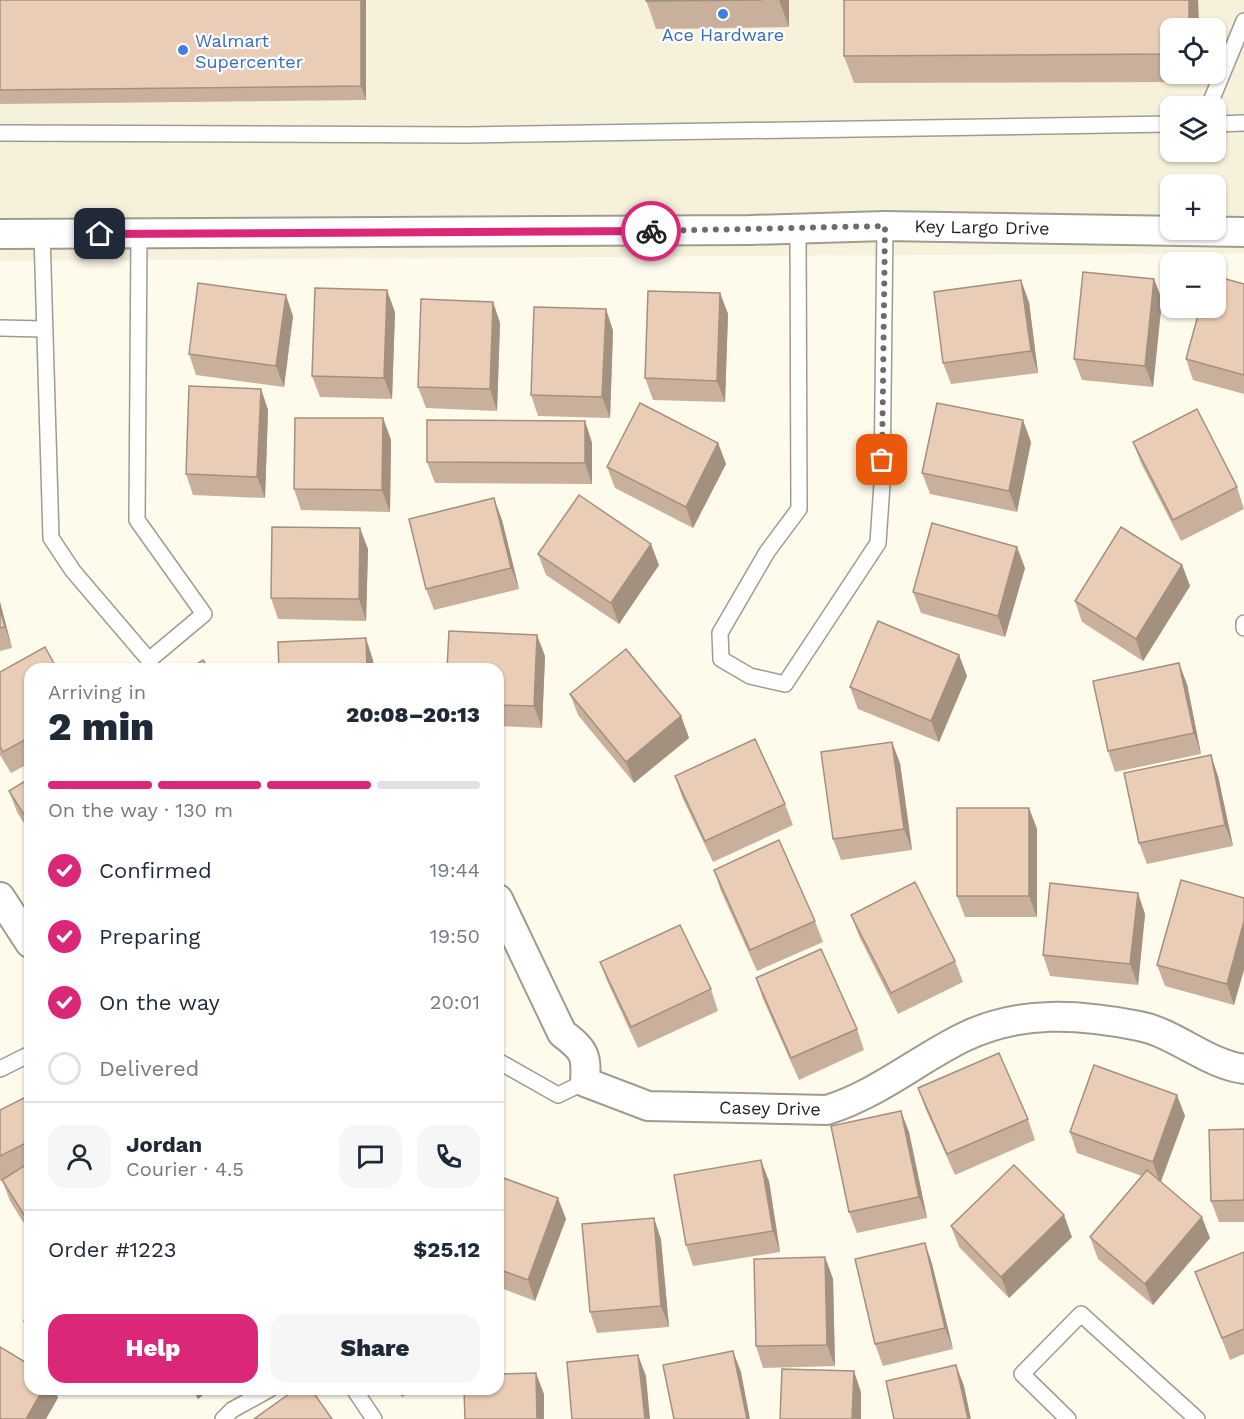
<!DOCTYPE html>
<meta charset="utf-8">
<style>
body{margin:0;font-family:"Work Sans",sans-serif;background:#f6f6f7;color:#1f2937;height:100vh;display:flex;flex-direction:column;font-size:22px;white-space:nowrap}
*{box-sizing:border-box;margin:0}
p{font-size:20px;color:#747a83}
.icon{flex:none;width:33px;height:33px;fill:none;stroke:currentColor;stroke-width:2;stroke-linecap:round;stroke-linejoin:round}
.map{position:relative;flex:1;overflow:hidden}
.details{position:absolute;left:24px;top:663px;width:480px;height:732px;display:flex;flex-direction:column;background:#fff;border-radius:18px;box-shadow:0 2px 4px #0004}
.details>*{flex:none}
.fabs{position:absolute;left:1160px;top:18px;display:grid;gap:12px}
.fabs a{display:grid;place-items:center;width:66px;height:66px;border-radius:12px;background:#fff;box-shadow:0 2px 4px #0004;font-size:30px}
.pin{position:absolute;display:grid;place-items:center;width:51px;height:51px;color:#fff;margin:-26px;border-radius:12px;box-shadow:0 3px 9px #0006}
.courier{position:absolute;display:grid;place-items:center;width:60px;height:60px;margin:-30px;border:4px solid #db2777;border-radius:50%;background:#fff;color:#222;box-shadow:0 2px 8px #0007}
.headline em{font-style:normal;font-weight:800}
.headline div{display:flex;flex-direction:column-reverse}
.headline{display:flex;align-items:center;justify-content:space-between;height:102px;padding:0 24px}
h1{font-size:39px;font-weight:800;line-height:45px}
.bar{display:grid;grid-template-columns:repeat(4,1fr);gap:9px 6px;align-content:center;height:72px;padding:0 24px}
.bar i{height:8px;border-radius:4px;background:#e0e1e3}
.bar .on{background:#db2777}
.bar p{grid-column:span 4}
.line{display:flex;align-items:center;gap:15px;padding:0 24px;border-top:2px solid #e0e1e3}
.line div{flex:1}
.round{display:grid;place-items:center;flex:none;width:63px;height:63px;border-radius:18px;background:#f6f6f7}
ol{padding:0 24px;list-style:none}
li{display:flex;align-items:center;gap:18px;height:66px}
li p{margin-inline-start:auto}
li .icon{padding:6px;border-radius:50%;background:#db2777;color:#fff;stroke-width:4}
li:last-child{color:#747a83}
li i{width:33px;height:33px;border:3px solid #e0e1e3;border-radius:50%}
.button{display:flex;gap:12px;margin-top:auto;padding:12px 24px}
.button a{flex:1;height:69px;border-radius:18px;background:#db2777;color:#fff;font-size:24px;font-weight:800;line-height:69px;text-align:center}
.button a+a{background:#f6f6f7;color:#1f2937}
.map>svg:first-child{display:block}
.built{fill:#f6f1db;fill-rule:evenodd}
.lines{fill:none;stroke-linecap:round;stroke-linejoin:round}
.service-casing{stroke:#9f9c8f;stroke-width:18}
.minor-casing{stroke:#9f9c8f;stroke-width:32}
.service{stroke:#fff;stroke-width:15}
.minor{stroke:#fff;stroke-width:28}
.wall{fill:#c9b09d}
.shaded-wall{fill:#a4907f}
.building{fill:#eacdb6;stroke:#a4907f;stroke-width:1.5}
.done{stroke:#6e6c64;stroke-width:6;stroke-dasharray:0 10.8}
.route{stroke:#db2777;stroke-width:8}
.shop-dot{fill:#3f7fe0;stroke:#fff;stroke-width:2}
.labels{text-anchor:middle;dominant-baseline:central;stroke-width:4.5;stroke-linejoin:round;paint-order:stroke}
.shop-label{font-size:18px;fill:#366cbe;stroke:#fff}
.street-label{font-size:18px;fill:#201f1a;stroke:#fff}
</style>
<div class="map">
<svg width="1244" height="1419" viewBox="0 0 1244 1419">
<rect width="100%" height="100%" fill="#fefbec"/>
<path class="built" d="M0,0H1244V253L0,261ZM1170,28H1215V74H1170ZM1170,106H1215V152H1170ZM1170,184H1215V230H1170Z"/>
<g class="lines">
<defs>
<g id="service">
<path d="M1209,106L1244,21"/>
<path d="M1215,124L1244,123"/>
<path d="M0,133L468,135L1170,124"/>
<path d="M798,229L799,509L767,552L720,633L721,659L750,676L785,684L878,543L882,484L885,226"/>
<path d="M42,234L51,538L73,571L149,660L204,614L137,520L139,234"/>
<path d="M0,328L43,329"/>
<path d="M1244,623V628"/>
<path d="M498,1061L558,1095L585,1082"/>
<path d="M0,1069L30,1054"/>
<path d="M354,1389L374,1419"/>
<path d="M223,1419L232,1410L270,1389"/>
<path d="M1068,1419L1022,1374L1081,1314L1197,1419"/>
</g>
<g id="minor">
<path d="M0,234L750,230L885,226L1244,232"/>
<path d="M0,897L30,943"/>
<path d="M498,899L562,1033C584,1050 587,1054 585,1082L648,1106L827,1110C878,1094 917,1060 964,1037C1020,1010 1079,1014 1139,1026C1175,1033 1207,1064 1244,1069"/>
</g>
</defs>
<use href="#service" class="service-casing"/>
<use href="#minor" class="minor-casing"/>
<use href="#service" class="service"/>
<use href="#minor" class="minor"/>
</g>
<g class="wall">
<path d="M0,0H366V100L0,104Z"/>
<path d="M646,0H789V27L656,29Z"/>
<path d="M1198,0L1199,28H1170V74H1199V82L854,83L844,56Z"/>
<path d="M1154,279L1162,300L1153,387L1082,380L1074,359Z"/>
<path d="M1244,284V394L1193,380L1186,359Z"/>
<path d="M720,293L728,314L725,402L653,400L645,378Z"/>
<path d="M493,302L500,323L497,411L426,408L418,387Z"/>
<path d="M1029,302L1038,373L951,384L943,363Z"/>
<path d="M606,309L613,331L610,418L538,416L531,395Z"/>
<path d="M395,312L392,399L320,397L312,376Z"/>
<path d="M293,316L284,387L196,375L189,354Z"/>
<path d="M261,389L268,410L265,498L193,495L186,474Z"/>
<path d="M383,418L391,440L390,512L301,510L294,489Z"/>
<path d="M585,421L592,443V484L435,483L427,462Z"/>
<path d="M1031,442L1017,512L930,494L922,473Z"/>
<path d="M1133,442L1237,487L1244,509L1181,541L1141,463Z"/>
<path d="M718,443L726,464L693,528L615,488L607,467Z"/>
<path d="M502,520L519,589L434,610L426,589Z"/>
<path d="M368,549L366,621L278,619L271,598Z"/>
<path d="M538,554L659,565L619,624L546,575Z"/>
<path d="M1182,565L1190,586L1143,661L1082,622L1075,601Z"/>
<path d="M1025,568L1005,637L921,613L913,592Z"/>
<path d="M0,602L12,648L0,651Z"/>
<path d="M959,655L967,676L939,742L858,709L850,687Z"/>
<path d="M545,656L542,728L498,726V669Z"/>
<path d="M30,669V763L11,773L0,755V672Z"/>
<path d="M1187,684L1201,754L1115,772L1108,751Z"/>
<path d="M570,694L681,716L689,738L634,783L578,715Z"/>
<path d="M900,763L912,850L841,860L833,839Z"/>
<path d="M675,776L785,804L793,825L713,862L682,797Z"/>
<path d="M1218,776L1233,846L1147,864L1139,843Z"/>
<path d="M30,778V833L17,812L9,791Z"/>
<path d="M1029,808L1037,829V917H965L957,896Z"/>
<path d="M714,870L815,921L823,942L757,971L721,891Z"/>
<path d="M1244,898L1234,1005L1165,986L1157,965Z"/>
<path d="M1145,914L1138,985L1050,976L1043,955Z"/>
<path d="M851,915L955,961L963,982L898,1014L859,936Z"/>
<path d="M600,962L711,989L718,1011L638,1048L608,983Z"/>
<path d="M756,978L857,1029L864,1050L799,1080L763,999Z"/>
<path d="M918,1088L1028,1119L1035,1140L955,1175L926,1110Z"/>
<path d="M30,1095V1233L10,1201L2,1180L0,1181V1110Z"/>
<path d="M1185,1116L1161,1182L1210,1238L1153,1305L1098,1259L1090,1237L1142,1176L1077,1153L1070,1132Z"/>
<path d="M1244,1129V1222H1219L1211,1201Z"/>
<path d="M909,1132L927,1218L857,1233L849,1212Z"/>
<path d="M498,1176L566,1219L535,1301L498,1287Z"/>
<path d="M769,1181L780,1252L693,1266L686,1245Z"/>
<path d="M654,1218L661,1240L669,1327L597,1333L590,1312Z"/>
<path d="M951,1226L1072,1237L1009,1298L959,1247Z"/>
<path d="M925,1243L932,1264L953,1349L883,1366L875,1344Z"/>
<path d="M1244,1252V1354L1230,1360L1195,1272Z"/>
<path d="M825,1257L833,1279L835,1366L763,1368L756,1346Z"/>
<path d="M30,1308V1338L24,1321Z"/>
<path d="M191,1389H211L198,1399Z"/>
<path d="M396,1389H413L402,1397Z"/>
</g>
<g class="shaded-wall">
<path d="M361,0H366V100L361,86Z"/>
<path d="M779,0H789V27Z"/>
<path d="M1189,0H1198L1199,28H1189Z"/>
<path d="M1196,74H1199V82Z"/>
<path d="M1154,279L1162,300L1153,387L1145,366Z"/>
<path d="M1021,280L1029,302L1038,373L1031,351Z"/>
<path d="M387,290L395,312L392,399L384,378Z"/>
<path d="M720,293L728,314L725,402L717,381Z"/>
<path d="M286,295L293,316L284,387L276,366Z"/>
<path d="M493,302L500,323L497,411L490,389Z"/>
<path d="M606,309L613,331L610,418L602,397Z"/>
<path d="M261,389L268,410L265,498L257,477Z"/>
<path d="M383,418L391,440L390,512L382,490Z"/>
<path d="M1023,420L1031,442L1017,512L1009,491Z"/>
<path d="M585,421L592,443V484L585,463Z"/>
<path d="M718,443L726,464L693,528L686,507Z"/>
<path d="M494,498L502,520L519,589L511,568Z"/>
<path d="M360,528L368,549L366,621L359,599Z"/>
<path d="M651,544L659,565L619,624L611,603Z"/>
<path d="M1017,547L1025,568L1005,637L998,616Z"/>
<path d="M1182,565L1190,586L1143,661L1136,639Z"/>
<path d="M0,602L12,648L5,627L0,609Z"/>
<path d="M537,635L545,656L542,728L534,706Z"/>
<path d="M366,638L373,660L374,669H367Z"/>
<path d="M959,655L967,676L939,742L931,721Z"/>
<path d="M1179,663L1187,684L1201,754L1194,733Z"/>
<path d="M681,716L689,738L634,783L626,762Z"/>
<path d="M892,742L900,763L912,850L904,829Z"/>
<path d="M1211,755L1218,776L1233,846L1225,825Z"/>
<path d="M1029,808L1037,829V917L1029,896Z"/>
<path d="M1138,893L1145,914L1138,985L1130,964Z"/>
<path d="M1244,921V970L1234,1005L1227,984Z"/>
<path d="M1177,1095L1185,1116L1160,1183L1153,1162Z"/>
<path d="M901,1111L909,1132L927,1218L919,1197Z"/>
<path d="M498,1136L503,1150L498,1157Z"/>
<path d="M761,1160L769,1181L780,1252L773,1231Z"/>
<path d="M558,1198L566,1219L535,1301L528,1280Z"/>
<path d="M1064,1215L1072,1237L1009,1298L1001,1277Z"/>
<path d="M1202,1217L1210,1238L1153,1305L1145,1284Z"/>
<path d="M654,1218L661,1240L669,1327L661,1306Z"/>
<path d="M925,1243L932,1264L953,1349L945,1328Z"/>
<path d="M825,1257L833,1279L835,1366L827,1345Z"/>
<path d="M733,1351L741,1372L750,1419H747Z"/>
<path d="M638,1355L646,1376L650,1419H645Z"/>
<path d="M956,1365L964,1386L971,1419H968Z"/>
<path d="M854,1371L861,1392V1419H852Z"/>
<path d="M536,1373L544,1394V1419H537Z"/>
<path d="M43,1389H55L58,1398L46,1419H26Z"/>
<path d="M194,1389H211L198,1399Z"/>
<path d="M399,1389H413L402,1397Z"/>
</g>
<g class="building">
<path d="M0,0H361V86L0,90Z"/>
<path d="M646,0H762L646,1Z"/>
<path d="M844,0H1189V28H1170V54L844,56Z"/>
<path d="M1083,272L1154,279L1145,366L1074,359Z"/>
<path d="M1215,276L1244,284V375L1186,359L1200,308H1215Z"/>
<path d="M1021,280L1031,351L943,363L934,292Z"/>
<path d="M198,283L286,295L276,366L189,354Z"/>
<path d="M315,288L387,290L384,378L312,376Z"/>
<path d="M648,291L720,293L717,381L645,378Z"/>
<path d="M421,299L493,302L490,389L418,387Z"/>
<path d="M534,307L606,309L602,397L531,395Z"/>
<path d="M189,386L261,389L257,477L186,474Z"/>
<path d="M640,403L718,443L686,507L607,467Z"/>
<path d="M937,403L1023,420L1009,491L922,473Z"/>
<path d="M1197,409L1237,487L1173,520L1133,442Z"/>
<path d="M295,418H383L382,490L294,489Z"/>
<path d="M427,420L585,421V463L427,462Z"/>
<path d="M579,495L651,544L611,603L538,554Z"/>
<path d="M494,498L511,568L426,589L409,519Z"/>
<path d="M932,523L1017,547L998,616L913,592Z"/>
<path d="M272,527L360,528L359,599L271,598Z"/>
<path d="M1121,527L1182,565L1136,639L1075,601Z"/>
<path d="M0,609L5,627L0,628Z"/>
<path d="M878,621L959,655L931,721L850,687Z"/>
<path d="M449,631L537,635L534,706L498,705V669H447Z"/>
<path d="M366,638L367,669H279L278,642Z"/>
<path d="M45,647L57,669H30V737L3,752L0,747V672Z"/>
<path d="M626,649L681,716L626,762L570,694Z"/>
<path d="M203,660L209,669H189Z"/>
<path d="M1179,663L1194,733L1108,751L1093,681Z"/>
<path d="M755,739L785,804L705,841L675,776Z"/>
<path d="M892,742L904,829L833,839L821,752Z"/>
<path d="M1211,755L1225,825L1139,843L1124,773Z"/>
<path d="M30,778V824L9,791Z"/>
<rect x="957" y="808" width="72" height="88"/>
<path d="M779,840L815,921L750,950L714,870Z"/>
<path d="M1181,880L1244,898V921L1227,984L1157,965Z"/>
<path d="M915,882L955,961L891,993L851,915Z"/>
<path d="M1050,883L1138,893L1130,964L1043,955Z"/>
<path d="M680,925L711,989L631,1027L600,962Z"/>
<path d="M821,949L857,1029L791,1058L756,978Z"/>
<path d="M999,1053L1028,1119L947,1154L918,1088Z"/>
<path d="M1094,1065L1177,1095L1153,1162L1070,1132Z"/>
<path d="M30,1095V1141L0,1156V1110Z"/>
<path d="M901,1111L919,1197L849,1212L831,1126Z"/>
<path d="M1244,1129V1200L1211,1201L1209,1130Z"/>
<path d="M761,1160L773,1231L686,1245L674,1175Z"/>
<path d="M30,1162V1224L2,1180Z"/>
<path d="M1014,1165L1064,1215L1001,1277L951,1226Z"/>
<path d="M1147,1170L1202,1217L1145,1284L1090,1237Z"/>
<path d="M498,1176L558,1198L528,1280L498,1269Z"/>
<path d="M654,1218L661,1306L590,1312L582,1224Z"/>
<path d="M925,1243L945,1328L875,1344L855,1259Z"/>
<path d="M1244,1252V1329L1222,1338L1195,1272Z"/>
<path d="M825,1257L827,1345L756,1346L754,1259Z"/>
<path d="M30,1308V1324L24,1321Z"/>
<path d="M0,1347L30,1365V1389H43L26,1419H0Z"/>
<path d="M733,1351L747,1419H674L663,1365Z"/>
<path d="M638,1355L645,1419H572L567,1362Z"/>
<path d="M956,1365L968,1419H894L886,1381Z"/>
<path d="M782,1369L854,1371L852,1419H780Z"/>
<path d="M536,1373L537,1419H465L464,1389H498V1374Z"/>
<path d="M296,1389H311L332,1419H254Z"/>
</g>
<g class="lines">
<path class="done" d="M651,231L885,226L882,460"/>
<path class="route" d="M100,234L651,231"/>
</g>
<g class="shop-dot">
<circle cx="723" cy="14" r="6"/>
<circle cx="183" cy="50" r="6"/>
</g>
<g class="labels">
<g class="shop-label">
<text x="723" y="34">Ace Hardware</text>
<text x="195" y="40" text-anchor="start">Walmart<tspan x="195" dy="21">Supercenter</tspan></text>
</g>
<g class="street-label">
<text transform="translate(982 227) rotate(1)">Key Largo Drive</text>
<text transform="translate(770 1108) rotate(1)">Casey Drive</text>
</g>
</g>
</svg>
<div class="fabs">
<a><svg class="icon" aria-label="locate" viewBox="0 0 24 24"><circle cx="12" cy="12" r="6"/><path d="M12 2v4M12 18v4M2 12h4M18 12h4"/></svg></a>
<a><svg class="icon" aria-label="layers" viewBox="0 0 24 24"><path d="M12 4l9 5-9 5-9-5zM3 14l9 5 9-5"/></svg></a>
<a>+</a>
<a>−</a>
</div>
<div class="pin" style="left:882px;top:460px;background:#ea580c"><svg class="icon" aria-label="bag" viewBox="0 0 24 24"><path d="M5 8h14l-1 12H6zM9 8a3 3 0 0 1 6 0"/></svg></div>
<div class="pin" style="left:100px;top:234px;background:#1f2937"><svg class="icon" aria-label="home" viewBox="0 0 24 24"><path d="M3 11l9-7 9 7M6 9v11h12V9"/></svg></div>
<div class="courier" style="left:651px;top:231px"><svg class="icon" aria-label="bike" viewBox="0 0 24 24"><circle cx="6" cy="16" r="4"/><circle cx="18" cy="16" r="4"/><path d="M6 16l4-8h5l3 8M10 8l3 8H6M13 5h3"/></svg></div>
<section class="details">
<div class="headline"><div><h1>2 min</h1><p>Arriving in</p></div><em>20:08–20:13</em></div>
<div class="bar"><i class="on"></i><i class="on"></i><i class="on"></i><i></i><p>On the way · 130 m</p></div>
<ol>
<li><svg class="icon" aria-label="check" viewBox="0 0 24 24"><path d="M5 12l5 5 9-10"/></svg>Confirmed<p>19:44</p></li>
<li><svg class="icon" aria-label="check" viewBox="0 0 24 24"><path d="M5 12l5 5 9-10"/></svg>Preparing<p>19:50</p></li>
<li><svg class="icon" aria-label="check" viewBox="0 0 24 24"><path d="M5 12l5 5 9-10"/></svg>On the way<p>20:01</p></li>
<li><i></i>Delivered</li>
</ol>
<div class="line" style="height:108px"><a class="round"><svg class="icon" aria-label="person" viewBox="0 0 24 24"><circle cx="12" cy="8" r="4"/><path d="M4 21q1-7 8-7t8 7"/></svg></a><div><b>Jordan</b><p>Courier · 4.5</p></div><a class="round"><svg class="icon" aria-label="chat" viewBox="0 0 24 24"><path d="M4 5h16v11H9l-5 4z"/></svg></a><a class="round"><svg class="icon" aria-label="phone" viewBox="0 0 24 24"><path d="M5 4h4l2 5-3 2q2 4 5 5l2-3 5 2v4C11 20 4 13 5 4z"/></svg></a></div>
<div class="line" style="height:78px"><div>Order #1223</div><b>$25.12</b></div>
<div class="button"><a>Help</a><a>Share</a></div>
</section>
</div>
